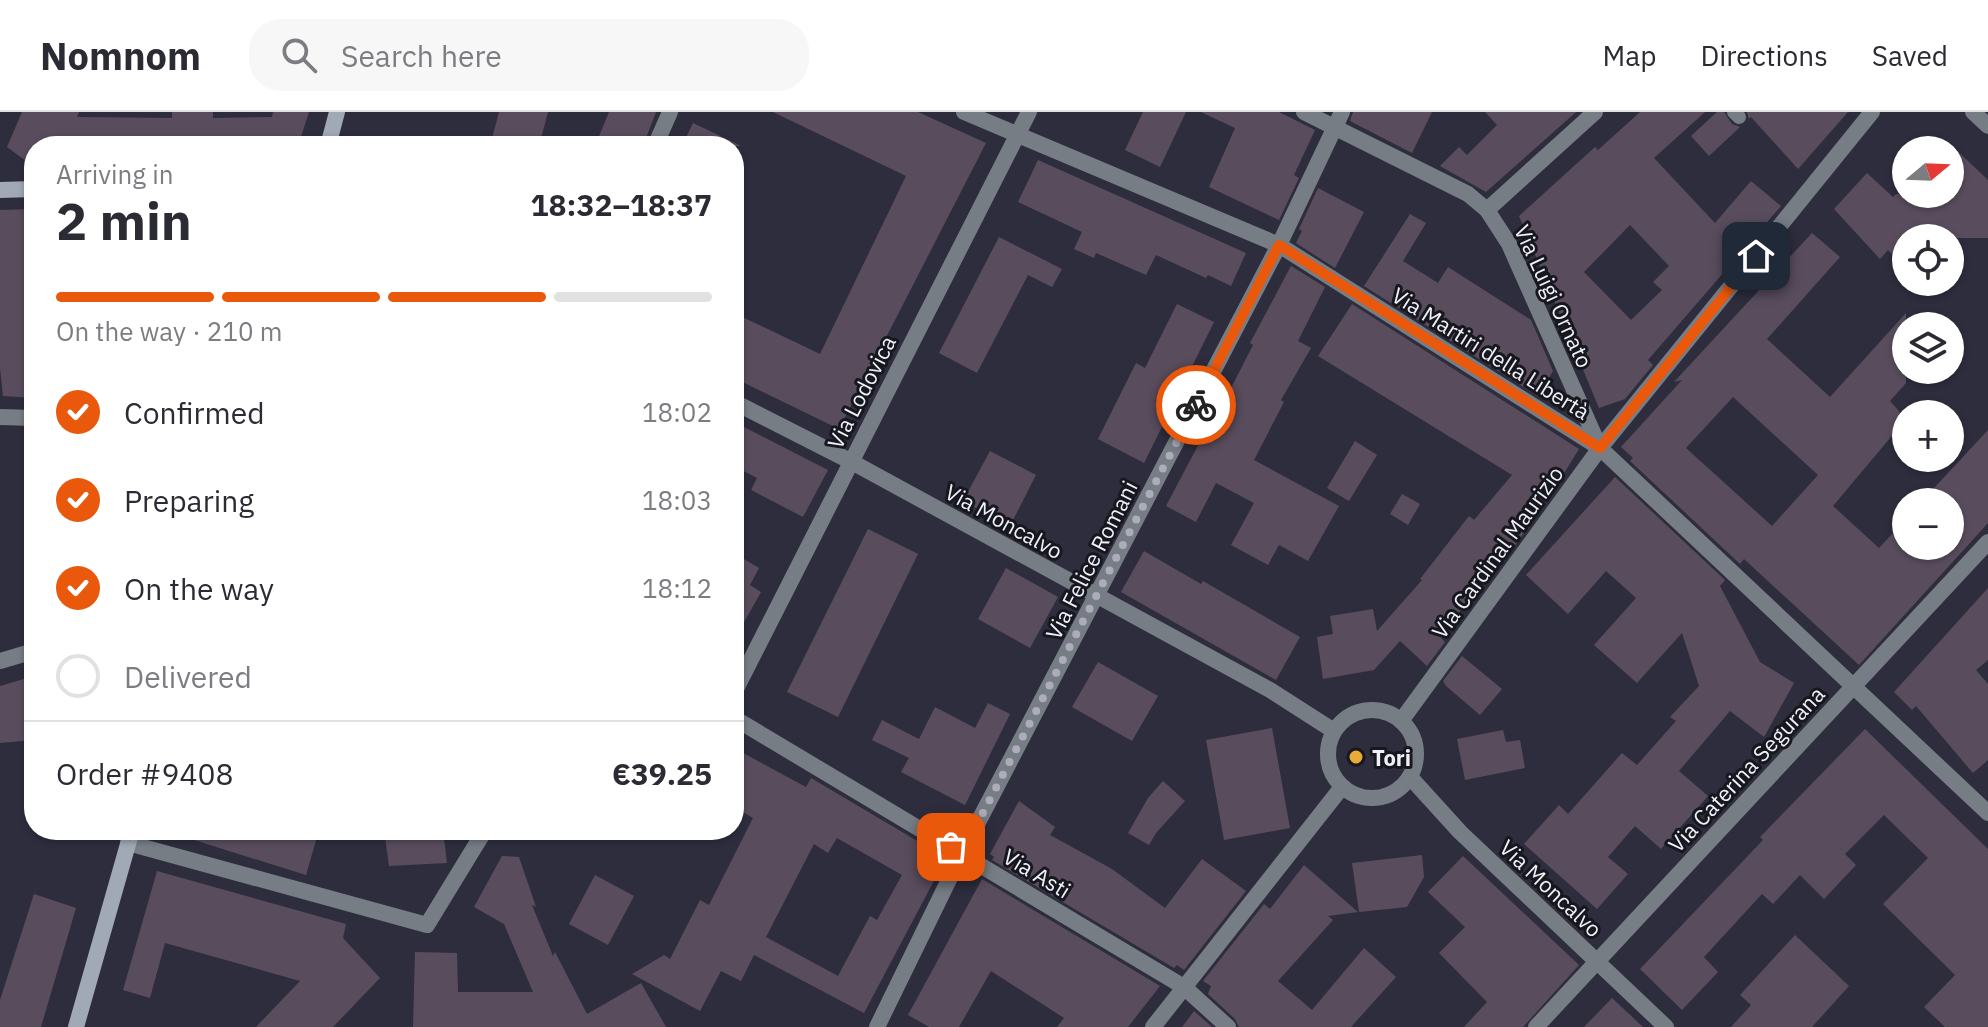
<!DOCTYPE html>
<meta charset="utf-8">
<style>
body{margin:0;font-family:"IBM Plex Sans",sans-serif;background:#f7f7f7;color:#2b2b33;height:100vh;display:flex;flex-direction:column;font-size:30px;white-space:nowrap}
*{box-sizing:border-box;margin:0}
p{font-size:26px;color:#7c7c81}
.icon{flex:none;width:44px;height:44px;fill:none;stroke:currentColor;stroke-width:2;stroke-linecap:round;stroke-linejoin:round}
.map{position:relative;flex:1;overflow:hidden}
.side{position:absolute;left:24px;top:24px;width:720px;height:704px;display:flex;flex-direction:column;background:#fff;border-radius:32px;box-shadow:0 2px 6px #0004}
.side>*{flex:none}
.needle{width:52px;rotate:71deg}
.controls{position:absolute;left:1892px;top:24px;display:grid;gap:16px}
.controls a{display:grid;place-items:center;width:72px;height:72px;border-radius:50%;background:#fff;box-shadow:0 2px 6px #0004;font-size:40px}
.pin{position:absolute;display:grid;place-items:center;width:68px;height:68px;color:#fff;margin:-34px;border-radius:16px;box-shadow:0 4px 12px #0006}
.courier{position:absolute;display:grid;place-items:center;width:80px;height:80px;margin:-40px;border:6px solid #ea580c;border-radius:50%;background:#fff;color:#222;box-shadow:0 2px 10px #0007}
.overview em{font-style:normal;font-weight:800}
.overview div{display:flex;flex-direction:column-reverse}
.overview{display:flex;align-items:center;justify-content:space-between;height:136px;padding:0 32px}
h1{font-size:52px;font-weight:800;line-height:60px}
.bar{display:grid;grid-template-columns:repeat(4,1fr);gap:12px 8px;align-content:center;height:96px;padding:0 32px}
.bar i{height:10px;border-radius:6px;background:#e1e1e2}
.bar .on{background:#ea580c}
.bar p{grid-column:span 4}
.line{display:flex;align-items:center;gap:20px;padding:0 32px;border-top:2px solid #e1e1e2}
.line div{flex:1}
ol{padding:0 32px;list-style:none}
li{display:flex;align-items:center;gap:24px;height:88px}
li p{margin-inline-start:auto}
li .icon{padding:8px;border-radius:50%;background:#ea580c;color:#fff;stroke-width:4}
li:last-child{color:#7c7c81}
li i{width:44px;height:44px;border:4px solid #e1e1e2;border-radius:50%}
header{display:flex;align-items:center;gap:48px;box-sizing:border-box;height:112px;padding:0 40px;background:#fff;border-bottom:2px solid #e1e1e2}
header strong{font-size:38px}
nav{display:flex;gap:44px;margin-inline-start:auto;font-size:28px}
.search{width:560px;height:72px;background:#f7f7f7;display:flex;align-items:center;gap:20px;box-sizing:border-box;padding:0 28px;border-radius:32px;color:#7c7c81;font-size:30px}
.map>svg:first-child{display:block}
.building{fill:#594d5d;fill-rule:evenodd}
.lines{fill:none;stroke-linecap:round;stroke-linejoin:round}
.lane{stroke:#777d85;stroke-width:14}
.street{stroke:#777d85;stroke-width:16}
.secondary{stroke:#a0a9b5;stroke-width:16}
.done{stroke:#acacba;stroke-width:8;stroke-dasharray:0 14.4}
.route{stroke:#ea580c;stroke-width:10}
.poi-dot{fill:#e8ab37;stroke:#17171e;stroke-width:3}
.labels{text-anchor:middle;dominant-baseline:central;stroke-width:6;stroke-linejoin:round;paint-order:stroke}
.street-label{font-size:22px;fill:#f0f0fc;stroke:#17171e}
.poi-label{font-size:22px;font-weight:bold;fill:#f0f0fc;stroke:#17171e;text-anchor:start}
</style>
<header>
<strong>Nomnom</strong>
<div class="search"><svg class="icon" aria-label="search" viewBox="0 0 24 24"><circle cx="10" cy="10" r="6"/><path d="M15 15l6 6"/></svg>Search here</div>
<nav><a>Map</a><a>Directions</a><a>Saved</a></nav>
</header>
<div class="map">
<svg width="1988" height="915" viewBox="0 0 1988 915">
<rect width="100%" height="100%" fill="#2e2d3e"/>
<g class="building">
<path d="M22,0H79L77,5L172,6V0H213V6L272,5L273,0H309L298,34H34V55L7,35Z"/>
<path d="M499,0H548L539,34H490Z"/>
<path d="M609,0H656L643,34H595Z"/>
<path d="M773,0H918L986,31L839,317L734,266V201L820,242L906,64Z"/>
<path d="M1143,0H1186L1160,55L1125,38Z"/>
<path d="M1201,0H1279L1315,18L1294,63L1299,66L1279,108L1209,75L1235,16Z"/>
<path d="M1353,0H1432L1412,41L1350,9Z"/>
<path d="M1485,0H1576L1486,80L1440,54L1459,35L1467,43L1497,13Z"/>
<path d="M1640,0H1705L1654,46L1715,111L1751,69L1781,94L1648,248L1653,253L1625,287L1599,296L1519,104L1595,35L1598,38ZM1630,113L1669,154L1653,170L1662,178L1631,208L1584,160Z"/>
<path d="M1717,0H1724L1732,12L1740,15L1709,44L1691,24Z"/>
<path d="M1747,0H1848L1798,57L1751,5L1749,7Z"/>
<path d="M693,11L741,34H682Z"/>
<path d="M1950,32L1988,68V126H1906V156L1888,138L1880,147L1834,97L1867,61L1893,85L1896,82H1950Z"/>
<path d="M1038,48L1246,141L1231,174L1208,163L1206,166L1156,143L1146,163L1096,141L1094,146L1074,137L1082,120L1018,90Z"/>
<path d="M1318,76L1364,100L1335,156L1296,131L1302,119L1299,117Z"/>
<path d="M34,97V286L3,284L0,256V98Z"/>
<path d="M1410,102L1426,111L1403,149L1438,171L1448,155L1531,208L1553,259L1538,284L1364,174Z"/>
<path d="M1812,121L1840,145L1767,227L1830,285L1906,201V271L1890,289L1906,307L1833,394L1879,436L1906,407V434H1950V390H1921L1988,318V411L1859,553L1744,447L1740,452L1630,349L1633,346L1621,335L1682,268L1674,270ZM1733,285L1818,363L1772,414L1686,336Z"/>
<path d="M999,125L1062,157L1052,175L1028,163L977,261L939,241Z"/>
<path d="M1291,154L1325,175L1298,229L1311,236L1281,288L1284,290L1254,348L1339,394L1308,449L1279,433L1268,453L1231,433L1254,391L1216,371L1196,410L1166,394L1204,322L1207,323L1253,233L1250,231Z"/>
<path d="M1177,192L1214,210L1144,351L1098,327L1136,251L1145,256Z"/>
<path d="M1352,192L1579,337L1545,392L1506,446L1504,444L1446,517L1448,519L1441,526L1445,530L1427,554L1400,529L1374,558L1323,567L1317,525L1333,522L1330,504L1373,497L1377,519L1422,468L1420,467L1469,404L1474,408L1512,363L1318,244Z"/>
<path d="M734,310L828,358L803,405L751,378L757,366L734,354Z"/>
<path d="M1355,329L1377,343L1349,389L1327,376Z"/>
<path d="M990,339L1036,363L1010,414L963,389Z"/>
<path d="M1615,365L1725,468L1720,474L1760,550L1794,571L1764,625L1730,599L1679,659L1708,684L1661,737L1635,714L1608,745L1628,762L1597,797L1524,732L1559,693L1568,702L1622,641L1637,653L1676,609L1670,605L1699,574L1682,521L1637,571L1594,533L1636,486L1606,459L1568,502L1526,463Z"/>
<path d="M1402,382L1420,392L1408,413L1390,402Z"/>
<path d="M868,417L918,442L838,605L787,580Z"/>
<path d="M1144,439L1201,472L1203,469L1300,525L1276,568L1121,480Z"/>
<path d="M734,441L759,456L750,473L761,480L734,528Z"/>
<path d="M1006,456L1058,485L1030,536L978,507Z"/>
<path d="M1988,476V548L1976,558L1988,572V648L1973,661L1916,594L1912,598L1894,580Z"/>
<path d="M1462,544L1502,577L1480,603L1446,574L1443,569Z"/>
<path d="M1098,550L1158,584L1132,629L1072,595Z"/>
<path d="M34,564V628L0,631V574Z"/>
<path d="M988,591L1010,602L965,693L901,660L909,646L872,628L882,608L919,627L935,595L975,616Z"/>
<path d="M1272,616L1290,716L1224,728L1206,628Z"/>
<path d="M1865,617L1988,737V915H1945L1924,895L1955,863L1883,792L1928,746L1884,703L1845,742L1856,753L1824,787L1800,763L1773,792L1762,782L1704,845L1718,860L1682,898L1640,857L1763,728L1760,725Z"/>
<path d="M1503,618L1506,630L1520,628L1525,656L1465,668L1457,627Z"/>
<path d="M734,636L806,675L811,666L946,746L864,901L754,843L741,869L721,859L700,899L632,862L664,843L670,847L700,788L709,793L753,706L734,695ZM837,726L902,763L877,808L870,804L838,864L766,825L814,732L828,741Z"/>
<path d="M1163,669L1185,689L1156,721L1149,733L1128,721L1148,686Z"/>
<path d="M1019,689L1055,715L1050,723L1112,757L1165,796L1202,747L1246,779L1184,858L1177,853L1174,856L992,748L994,745L990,742Z"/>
<path d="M179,718H319L306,763L178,723Z"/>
<path d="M384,718H443L447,751L389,754Z"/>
<path d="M1422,743L1424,765L1407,795L1359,800L1352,751Z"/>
<path d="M502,744L519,745L536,795L532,793L553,844L555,840L587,902L641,871L666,915H413L415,840L457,841L458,880H533L504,812L474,795Z"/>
<path d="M1463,744L1579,853L1523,915H1464L1487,890L1439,841L1465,815L1428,780Z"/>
<path d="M1304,753L1358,800L1328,804L1333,808L1278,869L1312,898L1364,836L1396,865L1351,915H1239L1235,907L1208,882L1211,874L1203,869L1264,792L1270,797Z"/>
<path d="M157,759L346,812L343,826L380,866L333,915H256L300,869L165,831L150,886L123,878Z"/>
<path d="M595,763L634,784L608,833L569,812Z"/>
<path d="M982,767L1160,874L1128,915H1057L1064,906L991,859L959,915H929L908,903Z"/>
<path d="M34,782L76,796L41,915H0V888Z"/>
<path d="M1795,823L1849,874L1812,915H1731L1751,893L1740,883Z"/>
<path d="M1612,886L1643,915H1584Z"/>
<path d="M1194,899L1212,915H1182Z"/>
</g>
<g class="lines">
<path class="lane" d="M1734,0L1739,5"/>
<g class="street">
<path d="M964,0L1279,133L1600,336L1988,701"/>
<path d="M1304,0L1468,82L1487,98L1509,132L1599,334"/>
<path d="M1973,0L1988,14"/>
<path d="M655,34L670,0"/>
<path d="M1487,98L1595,0"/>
<path d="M734,290L850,349L1270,578L1334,619"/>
<path d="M0,305L34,306"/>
<path d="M0,549L34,539"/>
<path d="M734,581L1029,0"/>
<circle cx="1372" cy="642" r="44"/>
<path d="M734,606L1184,875L1228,915"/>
<path d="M1401,609L1600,336L1872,0"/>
<path d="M1410,665L1460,720L1666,915"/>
<path d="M128,731L427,813L485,718"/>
<path d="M877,915L962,741L1279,133L1342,0"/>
<path d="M1153,915L1342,675"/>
<path d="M1536,915L1988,430"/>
</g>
<g class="secondary">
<path d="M328,34L337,0"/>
<path d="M0,78L34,77"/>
<path d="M76,915L132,718"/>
</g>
</g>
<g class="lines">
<path class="done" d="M951,735L962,741L1196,293"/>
<path class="route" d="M1196,293L1279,133L1600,336L1756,144"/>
</g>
<circle class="poi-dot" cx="1356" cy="645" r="8"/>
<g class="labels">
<g class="street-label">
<text transform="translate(1554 184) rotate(65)">Via Luigi Ornato</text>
<text transform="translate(1491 241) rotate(32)">Via Martiri della Libertà</text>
<text transform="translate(861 280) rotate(-63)">Via Lodovica</text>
<text transform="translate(1004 409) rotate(29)">Via Moncalvo</text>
<text transform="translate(1497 440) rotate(-54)">Via Cardinal Maurizio</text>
<text transform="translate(1091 448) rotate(-63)">Via Felice Romani</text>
<text transform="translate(1746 657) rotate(-47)">Via Caterina Segurana</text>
<text transform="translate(1037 761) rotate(31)">Via Asti</text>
<text transform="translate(1551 776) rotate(43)">Via Moncalvo</text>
</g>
<g class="poi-label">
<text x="1372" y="645">Tori</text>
</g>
</g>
</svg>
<div class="controls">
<a><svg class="needle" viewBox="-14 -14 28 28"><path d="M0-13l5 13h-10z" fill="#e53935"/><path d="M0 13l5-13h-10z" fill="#7c7c81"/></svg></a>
<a><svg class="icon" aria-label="locate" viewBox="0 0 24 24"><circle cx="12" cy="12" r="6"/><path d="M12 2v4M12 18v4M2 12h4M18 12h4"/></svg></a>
<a><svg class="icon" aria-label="layers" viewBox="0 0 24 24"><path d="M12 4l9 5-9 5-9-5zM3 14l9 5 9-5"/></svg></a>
<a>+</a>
<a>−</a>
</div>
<div class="pin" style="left:951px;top:735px;background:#ea580c"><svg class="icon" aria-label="bag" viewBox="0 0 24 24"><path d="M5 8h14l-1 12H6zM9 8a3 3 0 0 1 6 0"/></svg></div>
<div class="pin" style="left:1756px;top:144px;background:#1f2937"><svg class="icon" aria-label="home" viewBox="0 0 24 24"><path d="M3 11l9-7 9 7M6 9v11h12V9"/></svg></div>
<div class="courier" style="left:1196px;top:293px"><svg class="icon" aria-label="bike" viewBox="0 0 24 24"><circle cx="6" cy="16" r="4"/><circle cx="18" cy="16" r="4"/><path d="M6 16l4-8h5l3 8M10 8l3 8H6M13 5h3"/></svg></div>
<section class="side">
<div class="overview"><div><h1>2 min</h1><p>Arriving in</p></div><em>18:32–18:37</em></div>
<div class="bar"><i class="on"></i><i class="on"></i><i class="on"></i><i></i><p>On the way · 210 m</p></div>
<ol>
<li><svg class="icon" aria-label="check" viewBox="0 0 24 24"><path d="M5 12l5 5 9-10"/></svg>Confirmed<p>18:02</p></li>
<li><svg class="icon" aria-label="check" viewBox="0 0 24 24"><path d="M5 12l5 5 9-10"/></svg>Preparing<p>18:03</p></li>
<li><svg class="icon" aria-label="check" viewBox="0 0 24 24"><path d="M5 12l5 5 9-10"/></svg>On the way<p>18:12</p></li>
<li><i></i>Delivered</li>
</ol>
<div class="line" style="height:104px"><div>Order #9408</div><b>€39.25</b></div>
</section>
</div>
